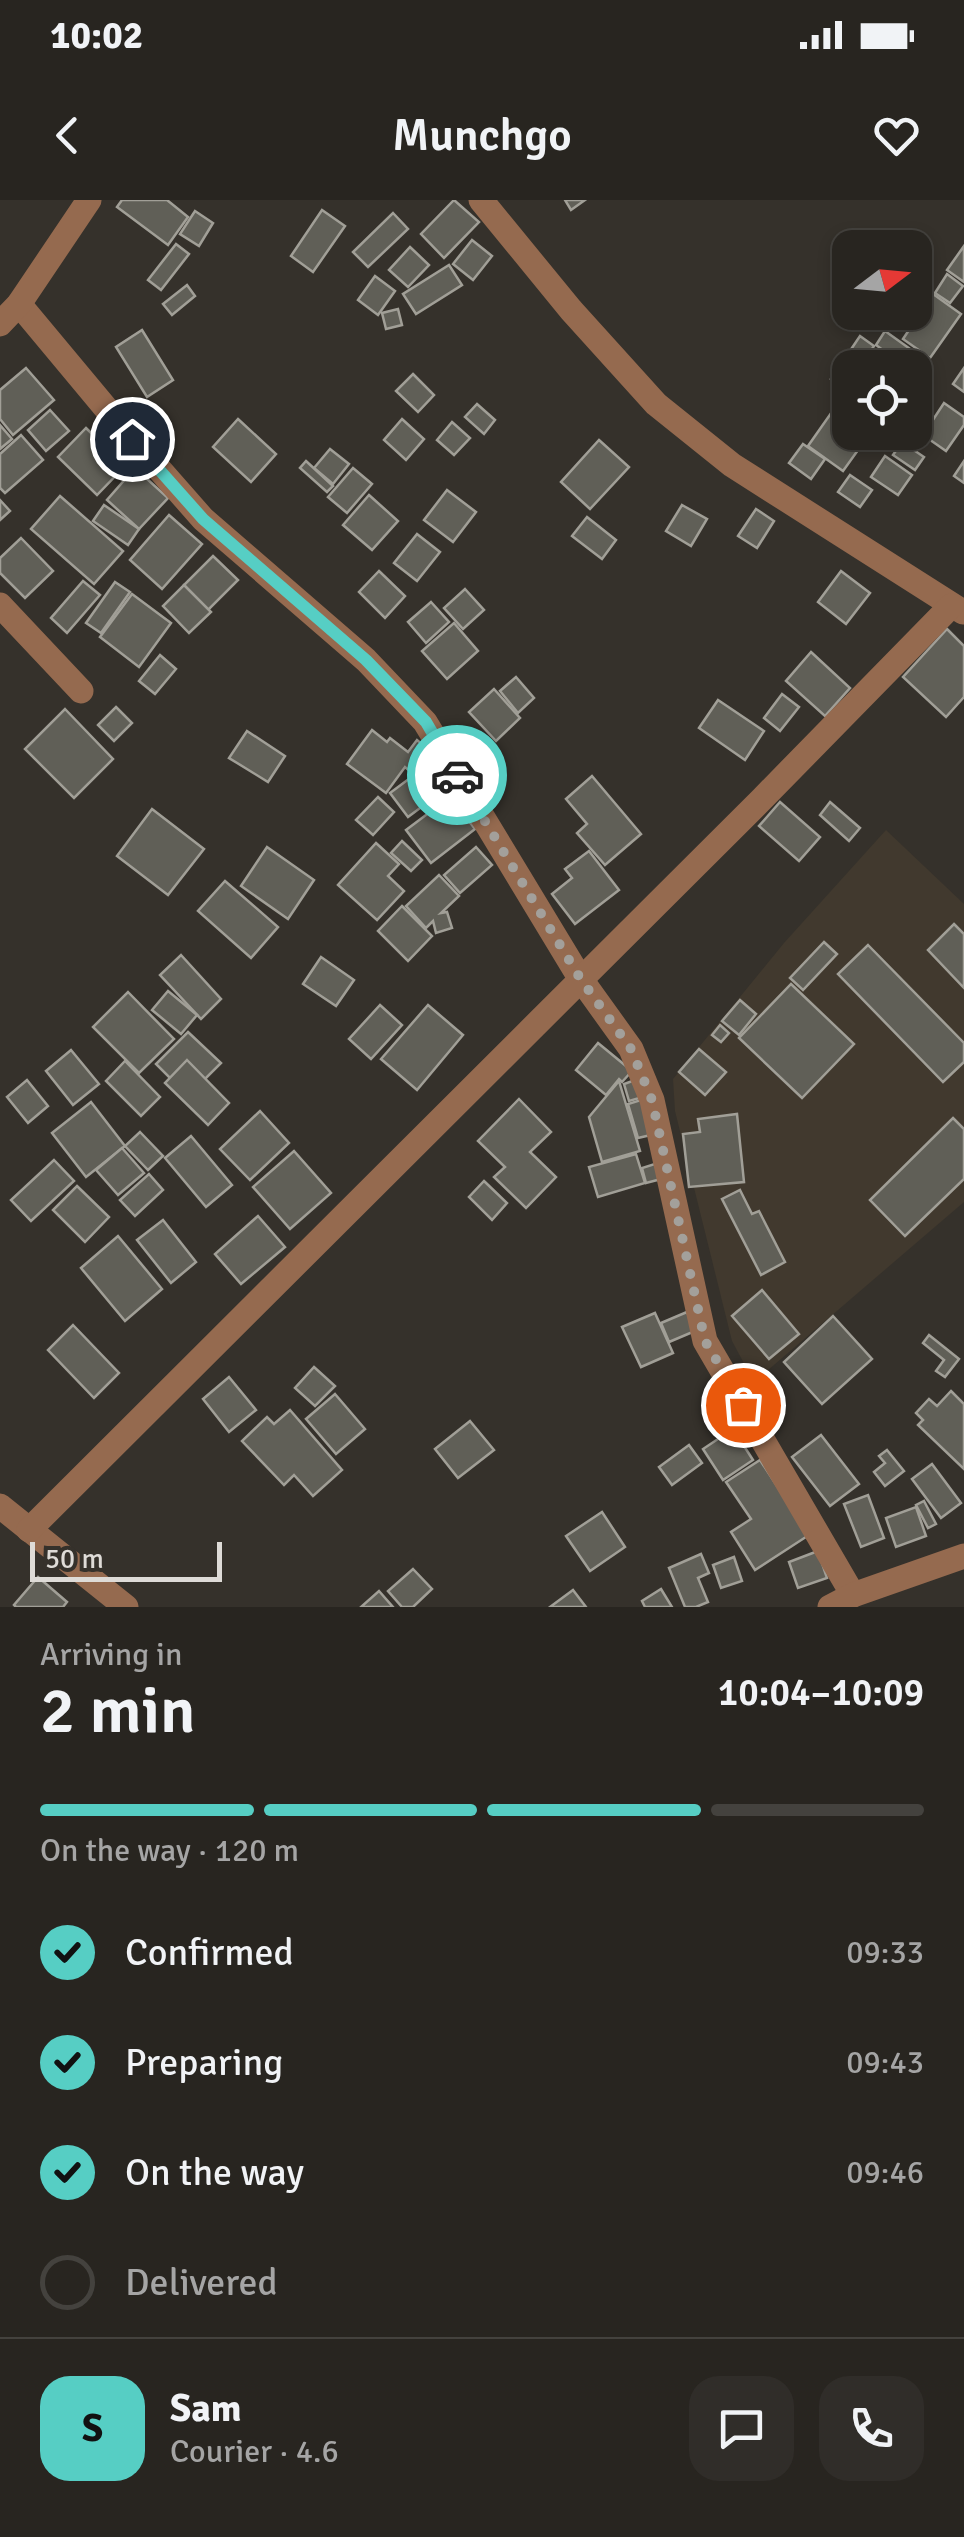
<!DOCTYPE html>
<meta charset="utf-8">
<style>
body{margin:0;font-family:Signika,sans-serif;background:#302d29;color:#f1f3f6;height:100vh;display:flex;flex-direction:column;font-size:38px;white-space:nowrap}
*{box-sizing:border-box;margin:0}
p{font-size:32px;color:#a5a5a5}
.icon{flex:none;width:55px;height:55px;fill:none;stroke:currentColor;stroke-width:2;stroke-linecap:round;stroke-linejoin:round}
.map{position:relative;height:1407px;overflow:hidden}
.details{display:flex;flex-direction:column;background:#282520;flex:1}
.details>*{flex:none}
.needle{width:65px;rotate:74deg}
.buttons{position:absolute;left:832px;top:30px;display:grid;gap:20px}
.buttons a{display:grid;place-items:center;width:100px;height:100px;border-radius:20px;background:#282520;box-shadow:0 5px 15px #0003,0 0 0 2px #44423e;font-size:50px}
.scale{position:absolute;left:30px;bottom:25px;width:192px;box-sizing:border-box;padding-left:10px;border:5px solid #dedbd7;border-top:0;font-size:28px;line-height:35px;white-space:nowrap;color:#dedbd7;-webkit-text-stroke:8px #35312b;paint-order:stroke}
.pin{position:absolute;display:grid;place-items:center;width:85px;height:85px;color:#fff;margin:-42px;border:5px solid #fff;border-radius:50%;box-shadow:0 2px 10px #0007}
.courier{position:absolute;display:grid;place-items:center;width:100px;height:100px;margin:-50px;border:8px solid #56cec4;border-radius:50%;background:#fff;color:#222;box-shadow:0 2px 12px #0007}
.head em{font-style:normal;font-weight:600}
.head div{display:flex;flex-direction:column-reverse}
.head{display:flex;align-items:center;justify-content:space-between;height:170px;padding:0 40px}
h1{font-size:65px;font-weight:600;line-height:75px}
.bar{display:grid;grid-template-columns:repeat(4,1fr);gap:15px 10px;align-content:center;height:120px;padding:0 40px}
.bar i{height:12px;border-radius:8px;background:#44423e}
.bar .active{background:#56cec4}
.bar p{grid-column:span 4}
.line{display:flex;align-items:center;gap:25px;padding:0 40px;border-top:2px solid #44423e}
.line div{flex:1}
.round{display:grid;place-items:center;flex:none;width:105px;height:105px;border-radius:30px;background:#302d29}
ol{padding:0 40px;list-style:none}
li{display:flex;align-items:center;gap:30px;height:110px}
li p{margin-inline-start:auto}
li .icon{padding:10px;border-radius:50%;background:#56cec4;color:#111;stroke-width:4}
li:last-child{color:#a5a5a5}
li i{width:55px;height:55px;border:5px solid #44423e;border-radius:50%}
.status{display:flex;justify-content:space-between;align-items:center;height:70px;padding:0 50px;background:#282520;direction:ltr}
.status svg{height:28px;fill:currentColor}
header{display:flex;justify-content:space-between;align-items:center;height:130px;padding:0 40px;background:#282520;font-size:45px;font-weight:600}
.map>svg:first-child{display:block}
.built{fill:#41392e}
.building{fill:#605f57;stroke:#a19f97;stroke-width:2.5}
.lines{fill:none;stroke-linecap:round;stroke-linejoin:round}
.minor{stroke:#956a4f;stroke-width:25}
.done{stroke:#a3a09b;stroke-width:10;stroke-dasharray:0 18}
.route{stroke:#56cec4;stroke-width:12}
</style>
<div class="status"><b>10:02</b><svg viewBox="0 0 49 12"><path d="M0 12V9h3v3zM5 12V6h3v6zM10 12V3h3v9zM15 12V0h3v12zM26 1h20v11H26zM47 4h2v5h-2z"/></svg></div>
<header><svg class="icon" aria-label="back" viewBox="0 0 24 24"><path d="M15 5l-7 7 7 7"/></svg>Munchgo<svg class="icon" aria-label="heart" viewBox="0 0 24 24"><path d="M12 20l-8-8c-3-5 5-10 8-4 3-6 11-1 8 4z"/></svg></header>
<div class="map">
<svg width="964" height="1407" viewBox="0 0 964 1407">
<rect width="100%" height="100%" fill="#35312b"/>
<path class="built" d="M886,630L964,704V1002L754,1182L732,1141L675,911L673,879L784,743Z"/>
<g class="building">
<path d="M122,0H167L188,17L168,45L117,7Z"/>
<path d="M454,0L479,22L444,58L421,34Z"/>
<path d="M565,0H585L571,10Z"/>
<path d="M322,10L345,26L313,72L291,56Z"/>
<path d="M195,11L213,23L199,46L180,34Z"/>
<path d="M393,13L408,29L368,67L353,52Z"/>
<path d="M472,40L492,56L473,80L453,64Z"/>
<path d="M176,44L189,54L161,90L148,80Z"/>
<path d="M964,46V82L947,70Z"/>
<path d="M410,47L429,65L408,87L389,70Z"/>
<path d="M449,65L462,85L416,114L403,94Z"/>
<path d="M947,74L963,86L950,103L935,93Z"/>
<path d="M375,76L395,91L378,115L358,100Z"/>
<path d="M187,85L195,96L172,115L163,104Z"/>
<path d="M933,94L961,114L930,158L903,139Z"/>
<path d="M398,109L402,125L386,129L382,113Z"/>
<path d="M142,130L173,180L147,197L116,147Z"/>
<path d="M885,131L913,151L903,165L876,145Z"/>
<path d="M860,136L874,146L859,168H850V180L844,188L831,179Z"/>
<path d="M878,151L902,168H866Z"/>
<path d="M26,168L54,200L13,235L0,219V190Z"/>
<path d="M964,168V192L953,184Z"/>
<path d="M413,174L434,195L418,212L396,191Z"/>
<path d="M841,199L850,206V232H871L843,271L808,246Z"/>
<path d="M944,203L964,217V225L946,251L923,235Z"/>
<path d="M477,204L495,220L484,234L465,217Z"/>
<path d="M50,210L69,231L46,251L28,230Z"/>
<path d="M238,219L276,254L251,282L213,247Z"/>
<path d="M402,219L424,239L406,260L384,240Z"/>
<path d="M452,222L470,238L454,255L437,240Z"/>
<path d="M0,225L12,239L0,249Z"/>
<path d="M86,228L125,266L97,295L58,257Z"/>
<path d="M21,235L43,260L5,293L0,288V254Z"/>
<path d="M599,240L629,267L590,309L561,282Z"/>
<path d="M902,242L924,257L915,270L893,255Z"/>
<path d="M803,244L825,259L811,279L789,263Z"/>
<path d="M330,249L349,264L333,284L314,268Z"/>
<path d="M885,256L912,275L898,295L871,277Z"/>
<path d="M306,261L333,286L327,292L300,268Z"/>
<path d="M964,261V283L954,276Z"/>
<path d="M135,268L168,298L139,329L107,300Z"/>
<path d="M353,268L372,284L347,313L328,297Z"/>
<path d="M850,275L872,290L860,307L838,292Z"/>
<path d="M447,290L476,312L453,342L424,320Z"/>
<path d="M369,295L398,321L372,350L343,325Z"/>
<path d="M60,296L123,351L94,384L31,329Z"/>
<path d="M0,300L10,311L0,320Z"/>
<path d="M104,305L139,329L128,345L93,321Z"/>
<path d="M682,305L707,319L691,346L666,331Z"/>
<path d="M756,309L774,321L757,348L738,336Z"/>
<path d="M169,315L202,344L162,389L130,360Z"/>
<path d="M587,317L616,340L602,359L572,336Z"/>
<path d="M417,334L440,352L417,381L394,363Z"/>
<path d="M21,338L53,371L25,398L0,373V358Z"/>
<path d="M213,356L238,380L208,410L184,385Z"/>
<path d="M379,371L405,396L385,418L359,392Z"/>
<path d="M841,371L870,393L846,424L818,402Z"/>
<path d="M83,381L100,395L67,433L51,418Z"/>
<path d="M115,382L130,392L101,433L86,423Z"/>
<path d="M184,385L211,412L189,433L163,406Z"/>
<path d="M465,389L484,410L463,429L444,408Z"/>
<path d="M132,394L171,423L139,467L100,437Z"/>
<path d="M431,402L449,422L426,443L408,422Z"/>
<path d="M454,423L478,451L447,479L422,451Z"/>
<path d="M947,429L964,446V497L946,517L903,477Z"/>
<path d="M811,452L850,488L825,516L786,481Z"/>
<path d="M160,455L176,469L155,494L139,481Z"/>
<path d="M516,477L534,498L518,513L500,491Z"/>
<path d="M494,489L520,518L496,541L469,512Z"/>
<path d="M782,494L799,507L780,531L764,518Z"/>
<path d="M718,500L764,531L745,560L699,528Z"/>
<path d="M116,507L132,523L114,541L98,525Z"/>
<path d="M65,509L113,559L74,598L25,549Z"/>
<path d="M372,530L387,542L390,538L408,552L417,540L429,550L412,573L405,567L386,593L347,564Z"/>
<path d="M247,531L285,556L268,582L229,558Z"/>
<path d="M425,567L443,591L408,617L390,593Z"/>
<path d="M592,576L641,634L605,665L577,633L587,624L566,599Z"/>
<path d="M378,597L394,612L373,635L356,620Z"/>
<path d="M450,597L475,629L431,663L406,630Z"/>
<path d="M780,602L820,637L799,661L759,626Z"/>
<path d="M830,602L860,628L849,641L820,615Z"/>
<path d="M152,609L204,649L168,695L117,656Z"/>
<path d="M402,641L422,660L411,671L391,653Z"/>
<path d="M376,643L399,664L388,676L404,691L377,720L338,685Z"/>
<path d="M267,647L314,680L288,719L241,686Z"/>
<path d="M476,647L492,665L460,693L444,675Z"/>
<path d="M589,651L619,690L575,724L552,694L572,678L565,669Z"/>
<path d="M439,675L459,696L441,713L447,712L452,728L436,733L433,721L426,728L406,706Z"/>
<path d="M225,681L278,727L251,758L198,711Z"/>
<path d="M402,706L432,736L408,761L378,731Z"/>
<path d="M954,724L964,734V788L928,750Z"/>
<path d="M824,742L837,754L803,790L790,778Z"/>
<path d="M868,745L964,843V862L943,882L838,774Z"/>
<path d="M181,755L221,799L201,819L160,775Z"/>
<path d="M321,757L354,780L336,806L303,784Z"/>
<path d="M791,784L854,844L802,898L739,838Z"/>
<path d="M168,791L197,815L181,834L152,810Z"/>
<path d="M128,792L174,839L139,873L93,827Z"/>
<path d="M740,800L756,814L739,835L722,821Z"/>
<path d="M380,805L402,825L371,859L349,839Z"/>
<path d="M428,805L463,835L417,890L381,859Z"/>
<path d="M720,825L729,833L721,842L712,835Z"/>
<path d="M188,832L221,863L188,896L156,864Z"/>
<path d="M598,843L632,871L622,882L619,879L606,895L576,870Z"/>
<path d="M699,849L726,872L705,895L679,872Z"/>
<path d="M71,850L99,884L73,905L46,871Z"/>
<path d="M187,860L229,903L208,925L165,883Z"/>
<path d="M125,861L160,897L141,916L106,881Z"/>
<path d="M638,879L643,897L629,901L624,884Z"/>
<path d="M27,880L48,906L28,923L7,897Z"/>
<path d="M619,881L640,951L602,962L589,917Z"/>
<path d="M519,899L551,932L530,952L556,977L526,1008L494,977L505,967L478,941Z"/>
<path d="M644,899L655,934L638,938L628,904Z"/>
<path d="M91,902L125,946L86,977L52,933Z"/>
<path d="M260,911L289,943L250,980L220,949Z"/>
<path d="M737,914L744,982L689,987L683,934L700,932L698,919Z"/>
<path d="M953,918L964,929V979L905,1036L870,1000Z"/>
<path d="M140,932L163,956L148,970L125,946Z"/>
<path d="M191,936L232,985L206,1007L165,958Z"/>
<path d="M122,948L144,973L118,995L96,970Z"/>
<path d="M294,951L331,993L290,1029L253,987Z"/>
<path d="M636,954L645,983L598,997L589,967Z"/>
<path d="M54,960L74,981L31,1021L11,1000Z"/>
<path d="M661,962L665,978L646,983L642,968Z"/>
<path d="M149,974L163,990L135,1016L120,1000Z"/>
<path d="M484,981L507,1003L492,1020L469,997Z"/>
<path d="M77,986L109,1017L85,1042L53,1010Z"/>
<path d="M740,990L752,1014L759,1011L785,1062L761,1075L722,999Z"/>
<path d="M258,1016L285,1047L241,1084L215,1054Z"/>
<path d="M163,1020L196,1062L171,1083L137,1040Z"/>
<path d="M118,1036L162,1089L125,1121L81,1068Z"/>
<path d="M762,1090L799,1134L769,1159L732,1116Z"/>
<path d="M687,1112L695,1131L669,1142L661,1123Z"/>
<path d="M655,1113L673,1153L641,1167L622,1127Z"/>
<path d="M833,1116L872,1159L822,1204L784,1162Z"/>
<path d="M73,1125L119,1173L94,1198L48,1150Z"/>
<path d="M929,1135L959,1159L945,1177L936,1171L944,1160L923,1143Z"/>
<path d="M314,1167L335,1186L315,1206L295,1188Z"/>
<path d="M229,1177L256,1210L229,1232L203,1199Z"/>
<path d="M951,1191L964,1204V1269L918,1225L923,1220L916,1213L929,1199L937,1206Z"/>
<path d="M335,1194L365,1229L336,1254L306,1219Z"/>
<path d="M290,1210L342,1270L313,1296L294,1275L284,1285L242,1241L267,1217L274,1224Z"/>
<path d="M470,1221L494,1250L458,1278L435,1249Z"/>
<path d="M733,1229L753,1260L723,1280L703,1249Z"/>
<path d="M821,1235L859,1284L830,1306L792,1257Z"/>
<path d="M689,1245L702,1263L672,1285L659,1267Z"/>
<path d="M887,1250L904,1271L885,1286L874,1272L885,1263L879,1256Z"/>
<path d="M760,1260L809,1335L755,1370L731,1332L751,1319L726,1282Z"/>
<path d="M932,1264L961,1303L941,1318L912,1279Z"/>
<path d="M868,1295L884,1338L861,1347L844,1304Z"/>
<path d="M924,1301L936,1324L928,1328L916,1305Z"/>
<path d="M916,1307L926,1336L896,1347L886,1318Z"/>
<path d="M602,1312L625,1347L590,1371L566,1336Z"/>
<path d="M818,1351L827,1378L798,1388L789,1362Z"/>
<path d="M701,1354L709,1373L698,1378L708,1402L696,1407H685L669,1368Z"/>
<path d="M734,1357L742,1381L721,1388L713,1365Z"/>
<path d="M413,1369L432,1389L413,1407H402L388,1391Z"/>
<path d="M38,1377L67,1402L63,1407H16L14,1405Z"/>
<path d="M661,1389L672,1407H645L642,1401Z"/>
<path d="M573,1390L586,1407H550Z"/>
<path d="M379,1391L393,1407H361Z"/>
</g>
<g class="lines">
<g class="minor">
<path d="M481,0L571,110L656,204L732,265L963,412"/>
<path d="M19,104L109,212L203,319L366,460L425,522L580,778L631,849L652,900L705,1141L853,1395"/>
<path d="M0,124L19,104L89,0"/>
<path d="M0,405L81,491"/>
<path d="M0,1306L126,1407"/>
<path d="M29,1330L762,599L951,406"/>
<path d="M830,1407L853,1395L964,1356"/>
</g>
</g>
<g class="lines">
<path class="done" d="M457,575L580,778L631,849L652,900L705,1141L743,1205"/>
<path class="route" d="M132,239L203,319L366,460L426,522L457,575"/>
</g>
</svg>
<div class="buttons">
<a><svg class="needle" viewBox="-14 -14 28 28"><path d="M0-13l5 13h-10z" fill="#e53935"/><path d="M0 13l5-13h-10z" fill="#a5a5a5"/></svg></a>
<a><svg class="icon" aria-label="locate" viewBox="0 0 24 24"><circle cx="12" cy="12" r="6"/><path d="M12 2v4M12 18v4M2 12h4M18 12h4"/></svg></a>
</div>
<div class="scale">50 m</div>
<div class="pin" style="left:743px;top:1205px;background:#ea580c"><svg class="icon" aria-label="bag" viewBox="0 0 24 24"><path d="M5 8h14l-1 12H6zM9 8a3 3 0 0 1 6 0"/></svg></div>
<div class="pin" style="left:132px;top:239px;background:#1f2937"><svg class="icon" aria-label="home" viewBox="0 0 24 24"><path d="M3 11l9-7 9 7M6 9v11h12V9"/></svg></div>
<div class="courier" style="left:457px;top:575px"><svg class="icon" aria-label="car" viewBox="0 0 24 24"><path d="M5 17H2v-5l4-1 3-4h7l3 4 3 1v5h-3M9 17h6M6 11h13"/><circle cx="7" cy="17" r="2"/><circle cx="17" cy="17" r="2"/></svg></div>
</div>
<section class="details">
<div class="head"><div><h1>2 min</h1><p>Arriving in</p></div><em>10:04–10:09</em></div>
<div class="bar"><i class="active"></i><i class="active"></i><i class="active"></i><i></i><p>On the way · 120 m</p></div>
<ol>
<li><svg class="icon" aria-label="check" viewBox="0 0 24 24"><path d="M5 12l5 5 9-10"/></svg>Confirmed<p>09:33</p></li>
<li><svg class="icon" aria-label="check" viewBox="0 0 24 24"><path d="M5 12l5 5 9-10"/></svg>Preparing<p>09:43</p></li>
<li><svg class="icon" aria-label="check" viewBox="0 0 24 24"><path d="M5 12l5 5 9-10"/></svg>On the way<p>09:46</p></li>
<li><i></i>Delivered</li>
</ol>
<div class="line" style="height:180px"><b class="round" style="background:#56cec4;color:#111">S</b><div><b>Sam</b><p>Courier · 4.6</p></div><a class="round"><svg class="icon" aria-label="chat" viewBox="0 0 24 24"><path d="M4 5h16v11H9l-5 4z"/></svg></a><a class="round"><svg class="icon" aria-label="phone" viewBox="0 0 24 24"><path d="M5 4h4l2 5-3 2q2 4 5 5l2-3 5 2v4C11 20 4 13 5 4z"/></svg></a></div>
</section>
